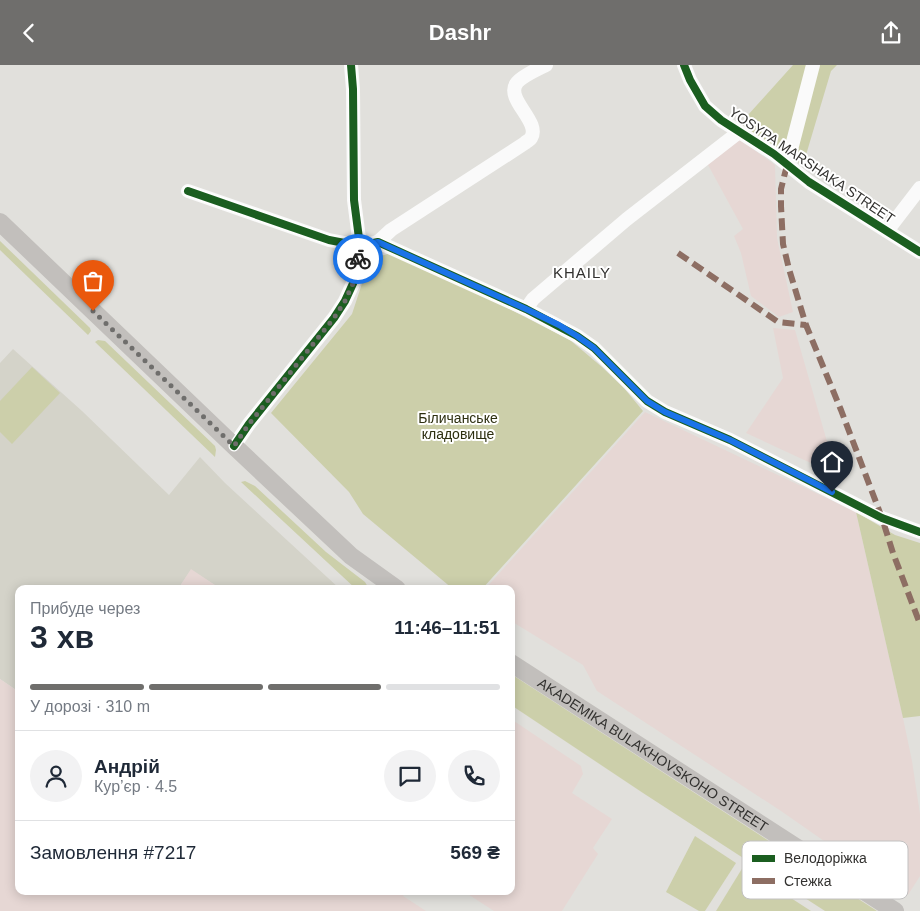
<!DOCTYPE html>
<html lang="uk">
<meta charset="utf-8">
<style>
body{margin:0;font-family:Helvetica,sans-serif;background:#f2f2f3;color:#1f2937;height:100vh;display:flex;flex-direction:column;font-size:19px;white-space:nowrap}
*{box-sizing:border-box;margin:0}
p{font-size:16px;color:#747a83}
.icon{flex:none;width:28px;height:28px;fill:none;stroke:currentColor;stroke-width:2;stroke-linecap:round;stroke-linejoin:round}
.map{position:relative;flex:1;overflow:hidden}
.drawer{position:absolute;left:15px;top:520px;width:500px;height:310px;display:flex;flex-direction:column;background:#fff;border-radius:10px;box-shadow:0 2px 12px #0003}
.drawer>*{flex:none}
.pin{position:absolute;display:grid;place-items:center;width:42px;height:42px;color:#fff;margin:-51px -21px;border-radius:50% 50% 50% 0;rotate:-45deg;box-shadow:0 0 5px #0007}
.pin .icon{rotate:45deg}
.courier{position:absolute;display:grid;place-items:center;width:50px;height:50px;margin:-25px;border:4px solid #1a73e8;border-radius:50%;background:#fff;color:#222;box-shadow:0 1px 6px #0007}
.overview em{font-style:normal;font-weight:700}
.overview div{display:flex;flex-direction:column-reverse}
.overview{display:flex;align-items:center;justify-content:space-between;height:85px;padding:0 15px}
h1{font-size:32px;font-weight:700;line-height:38px}
.bar{display:grid;grid-template-columns:repeat(4,1fr);gap:8px 5px;align-content:center;height:60px;padding:0 15px}
.bar i{height:6px;border-radius:4px;background:#e0e1e3}
.bar .active{background:#6f6e6c}
.bar p{grid-column:span 4}
.line{display:flex;align-items:center;gap:12px;padding:0 15px;border-top:1px solid #e0e1e3}
.line div{flex:1}
.round{display:grid;place-items:center;flex:none;width:52px;height:52px;border-radius:26px;background:#f2f2f3}
header{display:flex;justify-content:space-between;align-items:center;height:65px;padding:0 15px;background:#6f6e6c;color:#fff;font-size:22px;font-weight:700}
.map>svg:first-child{display:block}
.built{fill:#d4d3c9}
.industrial{fill:#e6d7d4}
.green{fill:#cccfaa}
.lines{fill:none;stroke-linecap:round;stroke-linejoin:round}
.minor{stroke:#fafafa;stroke-width:14}
.major{stroke:#c2bfbc;stroke-width:18}
.quiet{stroke:#8d6e63;stroke-width:6;stroke-dasharray:12 6;stroke-linecap:butt}
.cycleway-casing{stroke:#fff;stroke-width:11}
.cycleway{stroke:#1b5e20;stroke-width:8}
.done{stroke:#6f6e6c;stroke-width:5;stroke-dasharray:0 9}
.route{stroke:#1a73e8;stroke-width:6}
.labels{text-anchor:middle;dominant-baseline:central;stroke-width:4;stroke-linejoin:round;paint-order:stroke}
.street-label{font-size:14px;fill:#32312f;stroke:#fff}
.park-label{font-size:14px;fill:#2d2f10;stroke:#fff}
.neighbourhood-label{font-size:15px;letter-spacing:1px;fill:#32312f;stroke:#fff}
.key{fill:#fff;stroke:#c2c1c1;stroke-width:1}
.key-label{font-size:14px;fill:#32312f}
</style>
<header><svg class="icon" aria-label="back" viewBox="0 0 24 24"><path d="M15 5l-7 7 7 7"/></svg>Dashr<svg class="icon" aria-label="share" viewBox="0 0 24 24"><path d="M12 15V3M7 8l5-5 5 5M5 13v7h14v-7"/></svg></header>
<div class="map">
<svg width="920" height="846" viewBox="0 0 920 846">
<rect width="100%" height="100%" fill="#e1e0dc"/>
<path class="built" d="M13,284L82,346L169,430L200,392L225,418L340,524H221L191,505L178,524H19V627L0,614V298Z"/>
<g class="industrial">
<path d="M739,74L775,100L777,173L793,247L779,252L751,231L741,188L734,171L743,164L707,98Z"/>
<path d="M773,263L795,265L832,394L815,400L746,368L783,313Z"/>
<path d="M645,347L856,447L903,653L912,696L920,749V811L908,830L837,785L781,746L597,626L583,600L511,556V524H485Z"/>
<path d="M191,504L221,524H178Z"/>
<path d="M0,614L19,627V826H406L403,831L426,846H0Z"/>
<path d="M511,654L581,701L583,709L572,728L612,754L593,783L598,789L562,846H494L463,826H511Z"/>
</g>
<g class="green">
<path d="M793,0H837L831,6L803,100L738,61Z"/>
<path d="M0,176L90,263L91,266L88,270L0,185Z"/>
<path d="M391,188L459,218L570,275L602,302L624,323L643,346L482,524H453L363,449L349,427L271,348L352,249L370,194Z"/>
<path d="M98,275L105,276L215,381L216,385L215,392L95,277Z"/>
<path d="M32,302L60,328L12,379L0,367V336Z"/>
<path d="M245,416L255,421L326,487L365,517L369,524H356L241,417Z"/>
<path d="M856,447L895,470L920,478V651L903,653Z"/>
<path d="M511,609L877,846H825L643,728L511,640Z"/>
<path d="M695,771L736,798L705,846H699L666,827Z"/>
<path d="M743,802L811,846H716Z"/>
</g>
<g class="lines">
<g class="minor">
<path d="M684,0L690,15L705,41L721,55L774,89L809,117L920,187"/>
<path d="M787,100L813,0"/>
<path d="M188,126L329,175L360,181L378,177L526,244L577,271L594,283L647,336L665,347L730,375L882,453L920,467"/>
<path d="M887,166L920,123"/>
<path d="M378,177L391,165L525,78C527,76 530,75 531,73C541,57 506,35 516,19C520,12 538,4 546,0"/>
<path d="M526,244L533,234L627,154L739,67"/>
<path d="M234,381L249,359L334,253L345,236L356,212L360,181L354,135L353,24L351,0"/>
</g>
<g class="major">
<path d="M0,157L234,381L351,491L397,524"/>
<path id="s1" d="M511,598L895,846"/>
</g>
<g class="quiet">
<path d="M787,100L781,124V141L783,179L789,204L806,260L841,345L882,453L893,488L920,559"/>
<path d="M678,188L778,257L806,260"/>
</g>
<defs>
<g id="cycleway">
<path d="M684,0L690,15L705,41L721,55L774,89L809,117L920,187"/>
<path d="M188,126L329,175L360,181L378,177L526,244L577,271L594,283L647,336L665,347L730,375L882,453L920,467"/>
<path d="M234,381L249,359L334,253L345,236L356,212L360,181L354,135L353,24L351,0"/>
</g>
</defs>
<use href="#cycleway" class="cycleway-casing"/>
<use href="#cycleway" class="cycleway"/>
</g>
<g class="lines">
<path class="done" d="M93,246L234,381L249,359L334,253L345,236L356,212L358,194"/>
<path class="route" d="M358,194L360,181L378,177L526,244L559,260L577,271L594,283L647,336L665,347L730,375L832,427"/>
</g>
<g class="labels">
<g class="street-label">
<text transform="translate(812 100) rotate(34)">YOSYPA MARSHAKA STREET</text>
<text stroke="none"><textPath href="#s1" startOffset="169">AKADEMIKA BULAKHOVSKOHO STREET</textPath></text>
</g>
<g class="park-label">
<text x="458" y="353">Біличанське<tspan x="458" dy="16">кладовище</tspan></text>
</g>
<g class="neighbourhood-label">
<text x="582" y="207">KHAILY</text>
</g>
</g>
<rect x="742" y="776" width="166" height="58" rx="8" class="key"/>
<rect x="752" y="790" width="23" height="7" fill="#1b5e20"/>
<rect x="752" y="813" width="23" height="6" fill="#8d6e63"/>
<g class="key-label">
<text x="784" y="798">Велодоріжка</text>
<text x="784" y="821">Стежка</text>
</g>
</svg>
<div class="pin" style="left:93px;top:246px;background:#ea580c"><svg class="icon" aria-label="bag" viewBox="0 0 24 24"><path d="M5 8h14l-1 12H6zM9 8a3 3 0 0 1 6 0"/></svg></div>
<div class="pin" style="left:832px;top:427px;background:#1f2937"><svg class="icon" aria-label="home" viewBox="0 0 24 24"><path d="M3 11l9-7 9 7M6 9v11h12V9"/></svg></div>
<div class="courier" style="left:358px;top:194px"><svg class="icon" aria-label="bike" viewBox="0 0 24 24"><circle cx="6" cy="16" r="4"/><circle cx="18" cy="16" r="4"/><path d="M6 16l4-8h5l3 8M10 8l3 8H6M13 5h3"/></svg></div>
<section class="drawer">
<div class="overview"><div><h1>3 хв</h1><p>Прибуде через</p></div><em>11:46–11:51</em></div>
<div class="bar"><i class="active"></i><i class="active"></i><i class="active"></i><i></i><p>У дорозі · 310 m</p></div>
<div class="line" style="height:90px"><a class="round"><svg class="icon" aria-label="person" viewBox="0 0 24 24"><circle cx="12" cy="8" r="4"/><path d="M4 21q1-7 8-7t8 7"/></svg></a><div><b>Андрій</b><p>Кур’єр · 4.5</p></div><a class="round"><svg class="icon" aria-label="chat" viewBox="0 0 24 24"><path d="M4 5h16v11H9l-5 4z"/></svg></a><a class="round"><svg class="icon" aria-label="phone" viewBox="0 0 24 24"><path d="M5 4h4l2 5-3 2q2 4 5 5l2-3 5 2v4C11 20 4 13 5 4z"/></svg></a></div>
<div class="line" style="height:65px"><div>Замовлення #7217</div><b>569 ₴</b></div>
</section>
</div>
